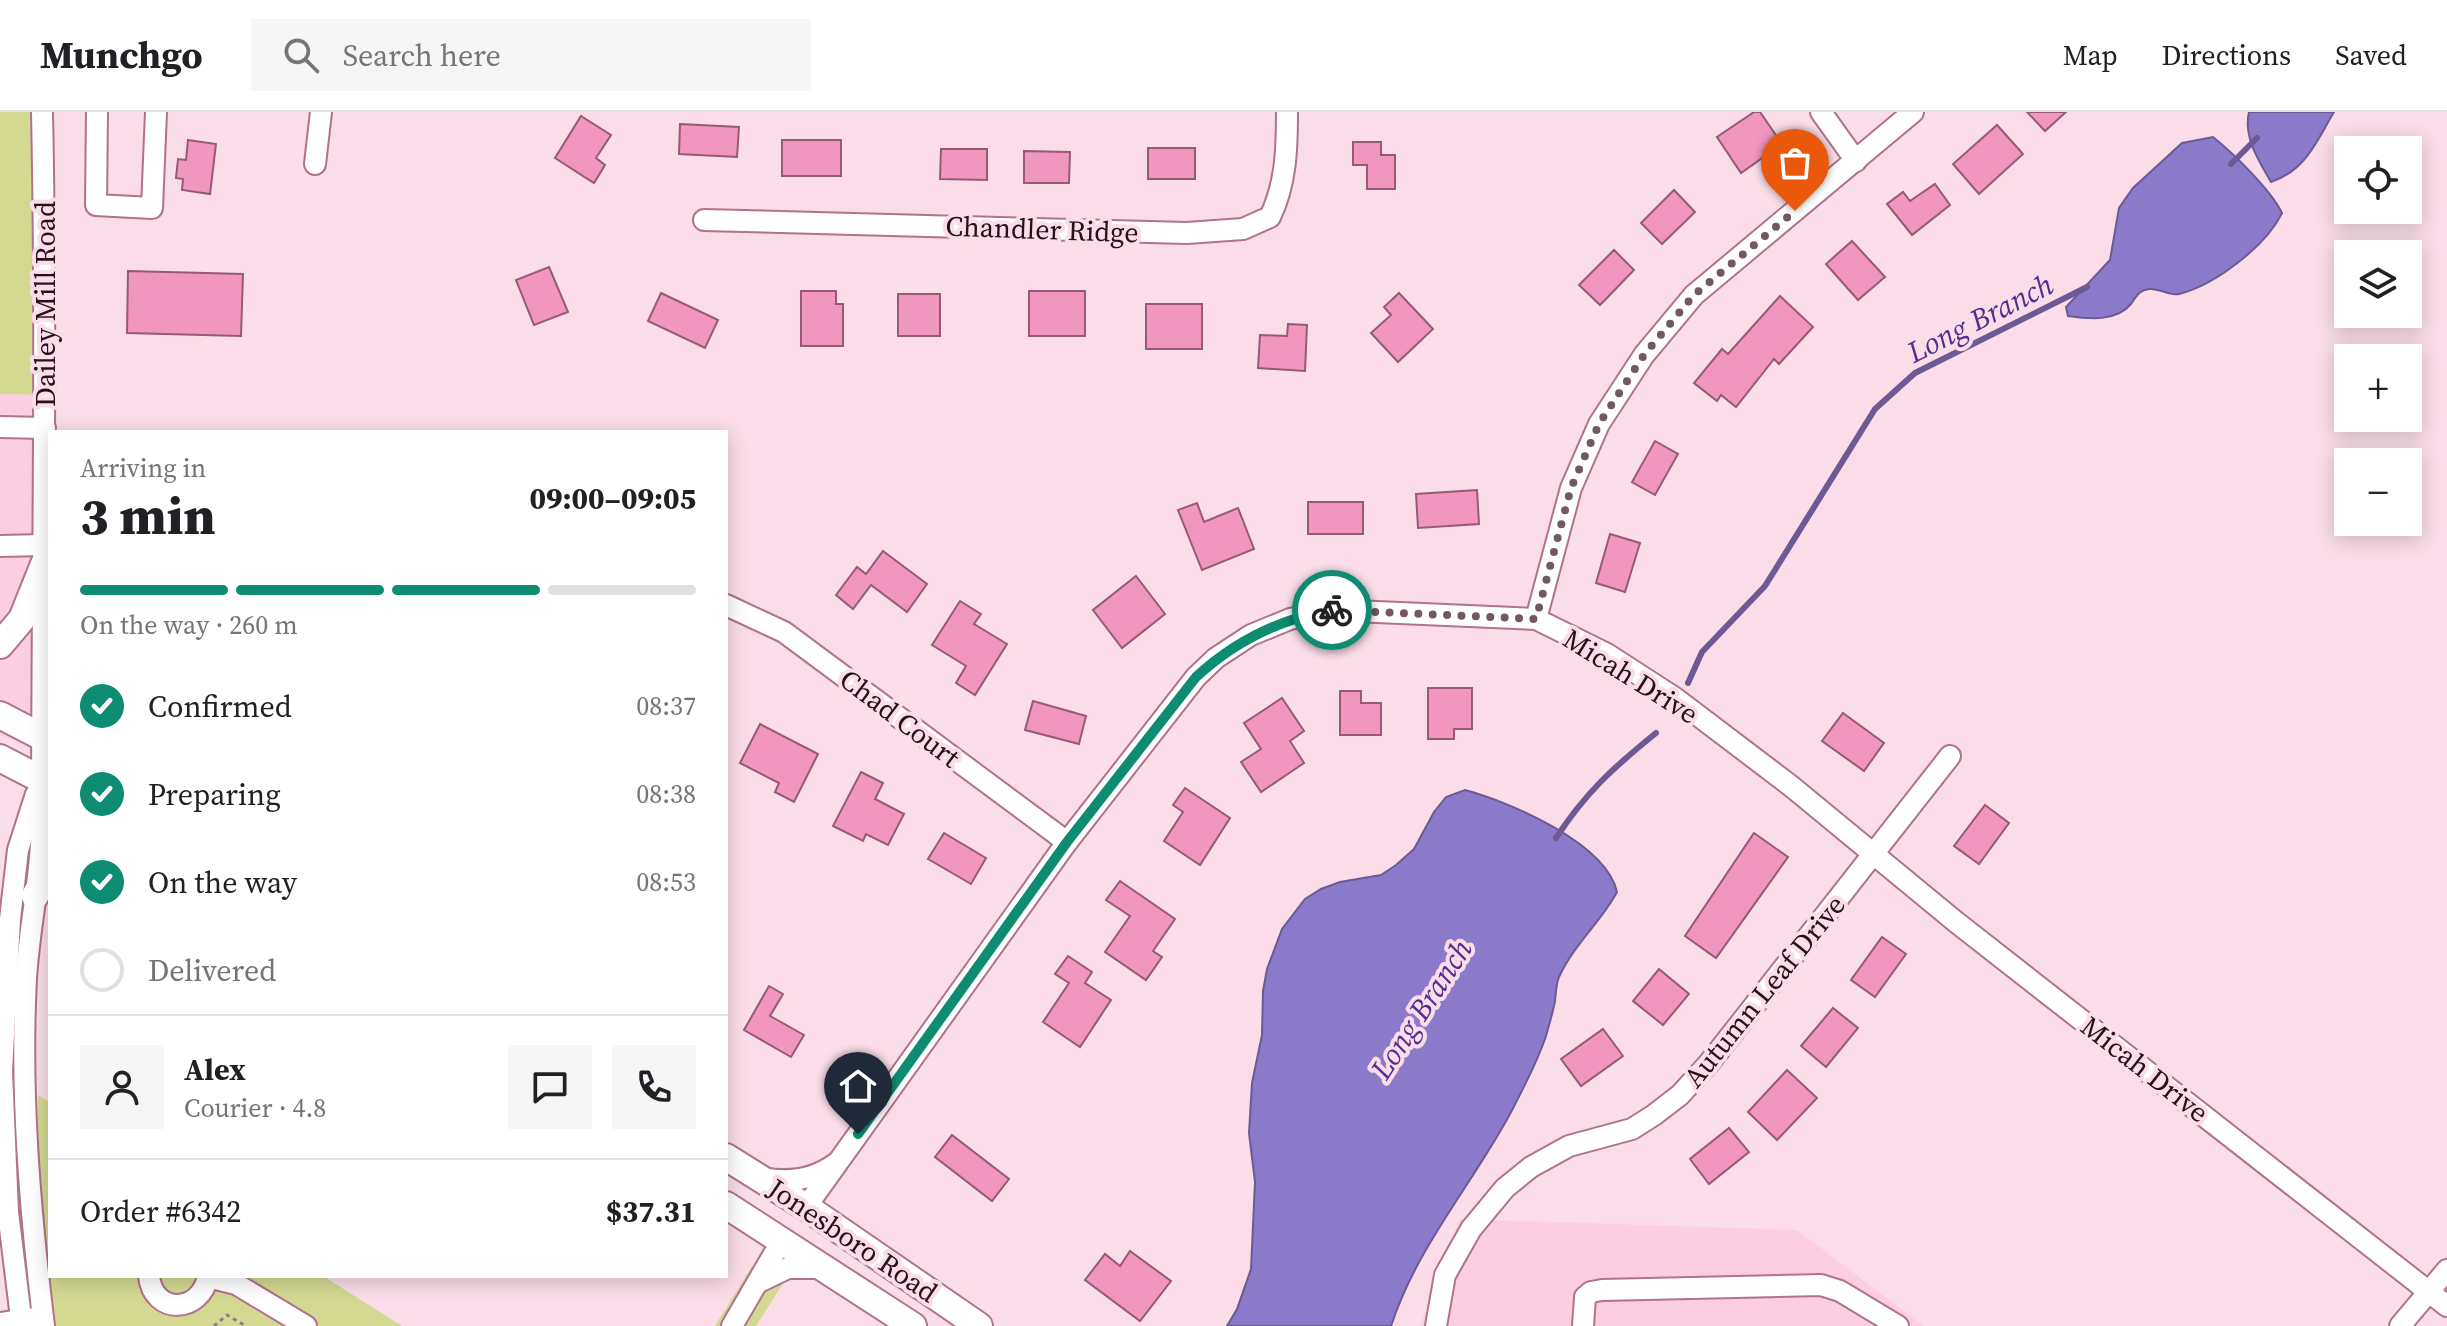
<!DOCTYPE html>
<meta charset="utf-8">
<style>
body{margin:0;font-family:"Source Serif 4",serif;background:#f6f6f6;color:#202124;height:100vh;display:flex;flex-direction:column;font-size:30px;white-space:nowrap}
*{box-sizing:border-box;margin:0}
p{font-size:26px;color:#757577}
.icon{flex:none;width:44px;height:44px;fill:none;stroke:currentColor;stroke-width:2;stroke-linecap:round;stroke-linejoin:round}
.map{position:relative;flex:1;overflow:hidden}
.drawer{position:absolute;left:48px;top:318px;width:680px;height:848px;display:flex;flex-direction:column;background:#fff;border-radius:0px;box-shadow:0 4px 20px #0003}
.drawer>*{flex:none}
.controls{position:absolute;left:2334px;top:24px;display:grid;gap:16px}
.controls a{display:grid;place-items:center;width:88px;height:88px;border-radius:0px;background:#fff;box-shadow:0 4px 20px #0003;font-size:40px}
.pin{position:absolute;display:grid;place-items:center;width:68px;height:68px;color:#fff;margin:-82px -34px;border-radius:50% 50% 50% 0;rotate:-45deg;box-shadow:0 0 8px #0007}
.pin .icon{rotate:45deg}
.courier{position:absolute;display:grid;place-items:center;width:80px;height:80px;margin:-40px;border:6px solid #0d8c71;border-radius:50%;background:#fff;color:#222;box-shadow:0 2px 10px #0007}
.head em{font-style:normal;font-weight:800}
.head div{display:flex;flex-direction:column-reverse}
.head{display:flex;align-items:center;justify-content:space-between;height:136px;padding:0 32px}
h1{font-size:52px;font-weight:800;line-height:60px}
.bar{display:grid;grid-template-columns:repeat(4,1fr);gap:12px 8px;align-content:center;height:96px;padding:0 32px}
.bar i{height:10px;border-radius:6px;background:#e0e0e0}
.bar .active{background:#0d8c71}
.bar p{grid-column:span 4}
.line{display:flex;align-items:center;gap:20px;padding:0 32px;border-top:2px solid #e0e0e0}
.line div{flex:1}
.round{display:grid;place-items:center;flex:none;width:84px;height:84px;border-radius:0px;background:#f6f6f6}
ol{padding:0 32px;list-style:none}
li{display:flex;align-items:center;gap:24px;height:88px}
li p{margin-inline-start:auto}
li .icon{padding:8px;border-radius:50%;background:#0d8c71;color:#fff;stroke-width:4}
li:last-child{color:#757577}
li i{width:44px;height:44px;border:4px solid #e0e0e0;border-radius:50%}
header{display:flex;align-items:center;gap:48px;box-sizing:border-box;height:112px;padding:0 40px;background:#fff;border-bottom:2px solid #e0e0e0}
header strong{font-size:38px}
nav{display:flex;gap:44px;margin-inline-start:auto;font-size:28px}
.search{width:560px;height:72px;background:#f6f6f6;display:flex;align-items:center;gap:20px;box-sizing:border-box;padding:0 28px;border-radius:0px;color:#757577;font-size:30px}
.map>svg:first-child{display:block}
.built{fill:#fdcee1}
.green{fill:#d3d991}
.water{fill:#8b7ac9;stroke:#6d5a95;stroke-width:2}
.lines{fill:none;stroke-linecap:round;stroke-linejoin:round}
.stream{stroke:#6d5a95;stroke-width:6}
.building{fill:#f196be;stroke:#975a75;stroke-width:2}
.minor-casing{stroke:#b1728d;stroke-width:24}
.major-casing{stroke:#b1728d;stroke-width:30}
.path{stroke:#947984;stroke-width:3;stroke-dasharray:4 4;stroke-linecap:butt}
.minor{stroke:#fff;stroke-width:20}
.major{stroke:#fff;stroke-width:26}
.done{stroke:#725863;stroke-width:8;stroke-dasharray:0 14.4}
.route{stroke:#0d8c71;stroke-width:10}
.labels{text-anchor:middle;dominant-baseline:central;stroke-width:8;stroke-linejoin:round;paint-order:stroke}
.street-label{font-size:28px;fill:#28101b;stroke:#fadde8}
.water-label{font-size:30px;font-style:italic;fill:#4d308f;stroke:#fadde8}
</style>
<header>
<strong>Munchgo</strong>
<div class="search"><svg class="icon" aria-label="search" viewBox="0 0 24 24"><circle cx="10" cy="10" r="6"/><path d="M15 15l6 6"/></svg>Search here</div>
<nav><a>Map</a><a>Directions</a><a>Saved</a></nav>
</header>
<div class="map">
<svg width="2447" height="1214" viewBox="0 0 2447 1214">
<rect width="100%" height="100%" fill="#fadde8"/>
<g class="built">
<path d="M0,282L52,283L50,645L0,623Z"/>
<path d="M1460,1107L1797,1118L1924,1214H1420Z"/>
</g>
<g class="green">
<path d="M0,0H52V283L0,282Z"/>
<path d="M38,983L50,990V1164H323L402,1214H54L38,1069Z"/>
<path d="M752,1154L782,1173L756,1214H715Z"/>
</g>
<g class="water">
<path d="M2249,0H2334C2316,30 2306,58 2271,70C2259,49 2243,25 2249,0Z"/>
<path d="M2213,25C2233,41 2271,78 2282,101C2266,134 2215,173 2179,182C2168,184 2160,176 2149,177C2139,178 2136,185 2131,192C2116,210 2089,207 2068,204L2066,195L2110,148L2119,96L2133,76L2182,31Z"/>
<path d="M1465,678C1510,690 1606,731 1617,780C1601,810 1574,832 1559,865C1556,872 1556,880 1555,889C1553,900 1549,913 1546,924C1537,951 1523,977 1510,1002C1471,1074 1417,1135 1391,1214H1227L1237,1197L1251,1157L1255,1070L1249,1021L1252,971L1262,923L1263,879L1267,857L1282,817L1305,787L1321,777L1340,770L1381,763L1396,753L1414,737L1434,700L1446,685Z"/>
</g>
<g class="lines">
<g class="stream">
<path d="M2231,52L2257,26"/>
<path d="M1688,571L1702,540L1765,474L1875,297L1915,261L2087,175"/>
<path d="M1556,726C1586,680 1614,655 1656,621"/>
</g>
</g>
<g class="building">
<path d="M1754,0H1760L1782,32L1741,61L1717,25Z"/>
<path d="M2027,0H2066L2045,19Z"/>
<path d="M581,4L611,23L596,46L605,53L594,71L555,46Z"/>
<path d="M680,12L739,15L737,45L679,42Z"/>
<path d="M1997,13L2023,42L1979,82L1953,52Z"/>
<path d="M188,28L216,32L210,82L182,78L183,67L176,66L178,47L186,48Z"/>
<rect x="782" y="28" width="59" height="36"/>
<path d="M1353,30H1381V43H1395V77H1367V53H1353Z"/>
<rect x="1148" y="36" width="47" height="31"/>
<path d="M941,37H987V68L940,67Z"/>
<path d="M1024,39L1070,40L1069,71H1024Z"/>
<path d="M1935,72L1950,93L1912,123L1887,92L1903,80L1910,89Z"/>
<path d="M1674,78L1695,100L1662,132L1641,111Z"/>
<path d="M1852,129L1885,165L1858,188L1826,152Z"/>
<path d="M1614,138L1634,158L1600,193L1579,173Z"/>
<path d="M549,155L568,200L534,213L516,168Z"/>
<path d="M128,159L243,162L241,224L127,221Z"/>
<path d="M801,179H836V192H843V234H801Z"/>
<rect x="1029" y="179" width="56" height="45"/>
<path d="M661,181L718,208L705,236L648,209Z"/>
<path d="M1399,181L1433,217L1398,250L1371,221L1391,203L1384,195Z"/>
<rect x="898" y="182" width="42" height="42"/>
<path d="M1780,184L1813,215L1779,252L1774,247L1736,295L1721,283L1717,289L1694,271L1722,237L1728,242Z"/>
<rect x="1146" y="192" width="56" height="45"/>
<path d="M1288,212L1307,213L1305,259L1258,256L1260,223L1287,224Z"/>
<path d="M1655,329L1678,342L1655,383L1632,370Z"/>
<path d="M1477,378L1479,412L1418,416L1416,382Z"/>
<rect x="1308" y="390" width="55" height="32"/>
<path d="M1197,391L1204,410L1238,396L1254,437L1202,458L1178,398Z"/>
<path d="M1610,422L1640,431L1625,480L1596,471Z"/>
<path d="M883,439L927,472L907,500L871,473L853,497L836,483L857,455L866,462Z"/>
<path d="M1136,464L1165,502L1122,536L1093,498Z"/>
<path d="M960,489L981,502L974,512L1007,532L975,583L956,571L966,554L932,533Z"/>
<path d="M1428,576H1472V617H1454V627H1428Z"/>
<path d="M1340,579H1361V591H1381V623H1340Z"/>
<path d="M1282,586L1304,619L1290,629L1304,651L1261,680L1241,650L1261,637L1244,611Z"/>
<path d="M1033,589L1086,604L1079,632L1025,618Z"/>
<path d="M1843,601L1884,631L1864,659L1822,629Z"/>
<path d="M760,612L818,642L794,690L775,680L779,671L740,651Z"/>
<path d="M861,660L883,671L875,687L904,702L888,733L866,722L863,729L833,714Z"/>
<path d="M1185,676L1230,706L1200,753L1164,729L1183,700L1173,693Z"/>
<path d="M1985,693L2009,711L1979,752L1954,734Z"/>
<path d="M944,721L986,746L971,772L928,747Z"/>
<path d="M1754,721L1788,745L1716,846L1685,824Z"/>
<path d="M1120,769L1175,807L1153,839L1162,845L1146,868L1105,840L1130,804L1106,788Z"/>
<path d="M1882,825L1906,842L1875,885L1851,868Z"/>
<path d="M1068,844L1092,860L1085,871L1111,888L1080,935L1043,910L1069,871L1055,862Z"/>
<path d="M1659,857L1689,882L1663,913L1633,889Z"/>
<path d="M769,874L783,882L770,904L804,923L791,945L744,918Z"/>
<path d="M1833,896L1858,916L1826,955L1801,934Z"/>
<path d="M1603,917L1623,944L1581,974L1561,947Z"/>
<path d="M1787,958L1817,986L1777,1028L1748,1000Z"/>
<path d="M1729,1016L1749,1040L1709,1072L1690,1047Z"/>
<path d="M952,1023L1009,1067L992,1089L935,1045Z"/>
<path d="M1130,1139L1171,1169L1140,1209L1085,1168L1105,1142L1120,1154Z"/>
</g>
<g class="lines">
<defs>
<g id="minor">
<path d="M42,0C47,236 42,473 42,709C42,761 29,814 26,867C20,982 30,1099 44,1214"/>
<path d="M97,0L96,93L152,96L156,0"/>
<path d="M1821,0L1856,49"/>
<path d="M315,52L321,0"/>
<path d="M704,108L1187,121L1243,117L1270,105C1286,72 1287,37 1287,0"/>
<path d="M0,315L45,316"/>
<path d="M0,434L44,433"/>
<path d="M726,493L784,520L1067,730"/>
<path d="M1536,507L1571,376L1599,312L1644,243L1694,183L1913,0"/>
<path d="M763,1066C789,1071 813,1068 835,1052"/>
<path d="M806,1095L1067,730L1196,565L1216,546L1251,523L1290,507L1331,498L1536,507L1607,542L1675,586L1791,674L1956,810L2447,1194"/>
<path d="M149,1164C153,1203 201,1202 208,1164"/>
<path d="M208,1165L236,1172L306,1214"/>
<path d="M757,1171L788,1156H825"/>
<path d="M0,1211L35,1206"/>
<path d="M22,1214L8,1100L2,959L10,807L18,738L36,682"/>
<path d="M732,1214L782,1128"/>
<path d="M1436,1214L1445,1163L1471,1117L1505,1076L1531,1055L1569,1034L1632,1017L1654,1003L1680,983L1710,950L1950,644"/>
<path d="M1583,1214L1585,1185L1591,1180L1602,1178L1821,1173L1840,1179L1898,1214"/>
<path d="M2400,1214L2447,1158"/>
</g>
<g id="major">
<path d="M0,533L22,507L44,452"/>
<path d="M0,603L50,629"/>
<path d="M0,646L50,672"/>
<path d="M35,784L50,756"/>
<path d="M726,1045L806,1095L979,1214"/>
<path d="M726,1093L913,1214"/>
</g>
</defs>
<use href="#minor" class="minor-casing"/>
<use href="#major" class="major-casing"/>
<path class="path" d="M214,1214L227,1203L246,1214"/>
<use href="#minor" class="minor"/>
<use href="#major" class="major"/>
</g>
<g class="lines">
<path class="done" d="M1332,498L1536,507L1571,376L1599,312L1644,243L1694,183L1795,99"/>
<path class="route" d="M858,1022L1067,730L1196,565C1235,529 1279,507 1332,498"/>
</g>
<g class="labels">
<g class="street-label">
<text transform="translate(1042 117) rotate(2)">Chandler Ridge</text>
<text transform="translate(45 192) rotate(-90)">Dailey Mill Road</text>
<text transform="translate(1631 564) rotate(32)">Micah Drive</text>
<text transform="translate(900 606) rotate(37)">Chad Court</text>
<text transform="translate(1764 879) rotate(-51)">Autumn Leaf Drive</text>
<text transform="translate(2145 957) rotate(38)">Micah Drive</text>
<text transform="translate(853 1128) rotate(34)">Jonesboro Road</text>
</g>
<g class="water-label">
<text transform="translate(1980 206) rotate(-27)">Long Branch</text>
<text transform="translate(1421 897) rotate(-57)">Long Branch</text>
</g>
</g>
</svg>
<div class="controls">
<a><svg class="icon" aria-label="locate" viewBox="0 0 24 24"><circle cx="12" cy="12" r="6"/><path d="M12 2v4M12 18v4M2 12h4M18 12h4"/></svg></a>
<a><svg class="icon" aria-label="layers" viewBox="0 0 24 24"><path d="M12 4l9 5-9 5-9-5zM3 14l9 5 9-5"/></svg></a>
<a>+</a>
<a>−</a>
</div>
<div class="pin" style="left:1795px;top:99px;background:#ea580c"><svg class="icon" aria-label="bag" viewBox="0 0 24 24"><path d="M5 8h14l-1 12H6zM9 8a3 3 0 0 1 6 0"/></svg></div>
<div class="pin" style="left:858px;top:1022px;background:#1f2937"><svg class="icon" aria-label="home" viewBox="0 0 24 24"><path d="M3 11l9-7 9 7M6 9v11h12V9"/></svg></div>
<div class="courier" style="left:1332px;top:498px"><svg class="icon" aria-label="bike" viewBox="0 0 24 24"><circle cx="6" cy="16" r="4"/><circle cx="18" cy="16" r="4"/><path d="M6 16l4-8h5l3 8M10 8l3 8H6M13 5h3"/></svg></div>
<section class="drawer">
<div class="head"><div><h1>3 min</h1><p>Arriving in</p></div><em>09:00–09:05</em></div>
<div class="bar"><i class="active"></i><i class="active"></i><i class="active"></i><i></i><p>On the way · 260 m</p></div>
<ol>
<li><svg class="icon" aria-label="check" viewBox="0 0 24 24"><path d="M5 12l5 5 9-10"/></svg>Confirmed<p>08:37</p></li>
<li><svg class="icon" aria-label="check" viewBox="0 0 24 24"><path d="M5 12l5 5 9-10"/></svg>Preparing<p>08:38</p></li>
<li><svg class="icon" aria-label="check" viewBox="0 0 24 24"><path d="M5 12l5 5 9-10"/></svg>On the way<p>08:53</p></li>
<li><i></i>Delivered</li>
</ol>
<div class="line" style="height:144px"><a class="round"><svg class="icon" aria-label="person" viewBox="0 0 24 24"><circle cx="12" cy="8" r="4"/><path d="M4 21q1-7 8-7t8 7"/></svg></a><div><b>Alex</b><p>Courier · 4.8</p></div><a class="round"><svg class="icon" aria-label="chat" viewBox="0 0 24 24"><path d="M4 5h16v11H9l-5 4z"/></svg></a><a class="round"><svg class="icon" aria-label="phone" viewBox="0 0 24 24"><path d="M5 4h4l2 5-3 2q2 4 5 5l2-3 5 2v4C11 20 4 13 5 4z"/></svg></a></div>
<div class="line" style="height:104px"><div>Order #6342</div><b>$37.31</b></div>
</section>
</div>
